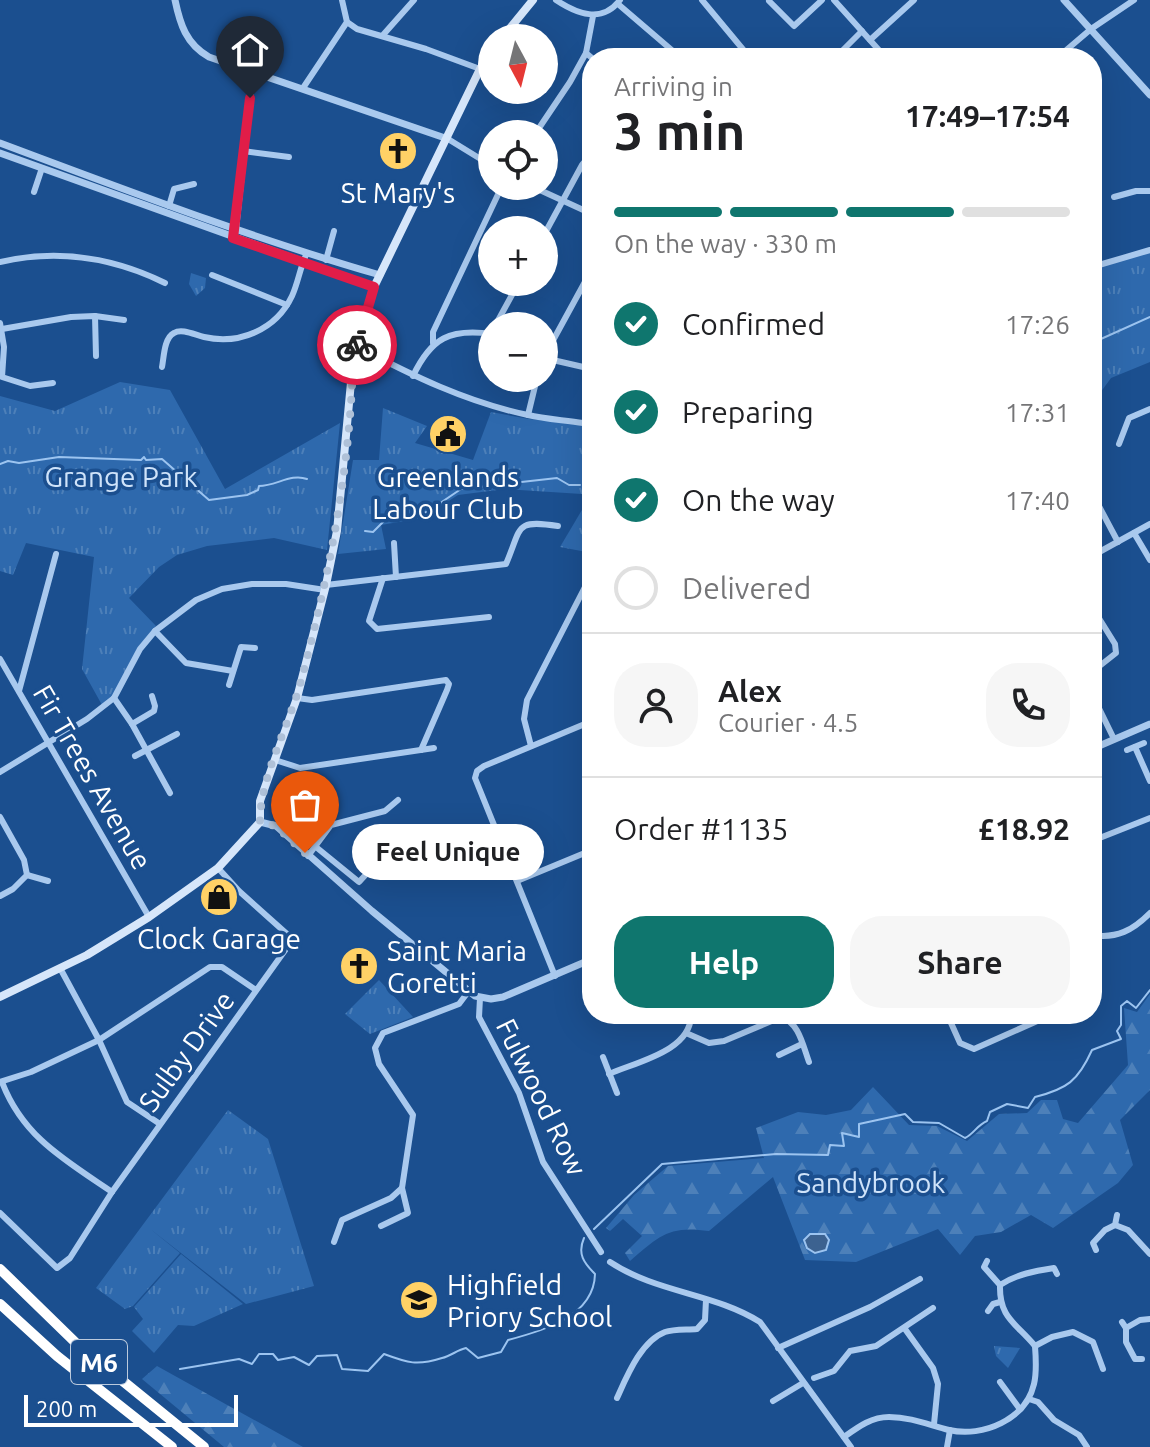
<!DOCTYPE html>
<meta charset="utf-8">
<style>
body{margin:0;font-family:Ubuntu,sans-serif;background:#f6f6f6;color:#202124;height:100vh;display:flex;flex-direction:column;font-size:30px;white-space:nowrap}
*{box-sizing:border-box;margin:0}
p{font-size:26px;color:#757577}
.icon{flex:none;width:44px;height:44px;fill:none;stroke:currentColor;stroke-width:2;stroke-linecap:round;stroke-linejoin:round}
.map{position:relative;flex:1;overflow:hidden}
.panel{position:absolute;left:582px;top:48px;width:520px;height:976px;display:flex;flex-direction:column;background:#fff;border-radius:32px;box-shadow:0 8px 32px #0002}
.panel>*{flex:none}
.needle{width:52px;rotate:173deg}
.fabs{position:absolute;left:478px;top:24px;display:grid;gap:16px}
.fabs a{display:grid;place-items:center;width:80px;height:80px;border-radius:50%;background:#fff;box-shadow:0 8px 32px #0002;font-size:40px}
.scale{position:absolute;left:24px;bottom:20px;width:214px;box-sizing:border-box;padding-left:8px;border:4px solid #fff;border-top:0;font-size:22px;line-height:28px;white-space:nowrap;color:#fff;-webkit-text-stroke:6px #1b4f8f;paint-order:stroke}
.pin{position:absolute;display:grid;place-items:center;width:68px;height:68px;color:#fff;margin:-82px -34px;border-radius:50% 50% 50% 0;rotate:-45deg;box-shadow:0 0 8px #0007}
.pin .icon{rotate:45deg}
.courier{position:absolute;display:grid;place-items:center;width:80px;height:80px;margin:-40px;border:6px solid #e11d48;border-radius:50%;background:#fff;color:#222;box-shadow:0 2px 10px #0007}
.bubble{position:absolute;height:56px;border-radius:28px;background:#fff;box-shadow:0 8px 32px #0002;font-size:26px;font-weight:700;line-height:56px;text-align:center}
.overview em{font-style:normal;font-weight:700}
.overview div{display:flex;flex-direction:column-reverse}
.overview{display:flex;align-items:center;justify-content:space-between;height:136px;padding:0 32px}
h1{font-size:52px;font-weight:700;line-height:60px}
.bar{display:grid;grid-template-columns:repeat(4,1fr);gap:12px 8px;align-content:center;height:96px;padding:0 32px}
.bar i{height:10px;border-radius:6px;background:#e0e0e0}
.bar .current{background:#0f766e}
.bar p{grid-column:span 4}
.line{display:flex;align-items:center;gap:20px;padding:0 32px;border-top:2px solid #e0e0e0}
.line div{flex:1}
.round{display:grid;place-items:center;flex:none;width:84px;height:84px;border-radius:32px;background:#f6f6f6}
ol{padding:0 32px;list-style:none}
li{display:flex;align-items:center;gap:24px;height:88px}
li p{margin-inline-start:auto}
li .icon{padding:8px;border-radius:50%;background:#0f766e;color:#fff;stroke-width:4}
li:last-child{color:#757577}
li i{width:44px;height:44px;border:4px solid #e0e0e0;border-radius:50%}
.button{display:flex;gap:16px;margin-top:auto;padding:16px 32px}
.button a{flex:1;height:92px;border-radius:32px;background:#0f766e;color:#fff;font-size:32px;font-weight:700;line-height:92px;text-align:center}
.button a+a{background:#f6f6f6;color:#202124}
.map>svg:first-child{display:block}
.grass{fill:url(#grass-tufts)}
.forest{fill:url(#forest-firs)}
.water{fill:#3c6290;stroke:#9cc4f0;stroke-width:2}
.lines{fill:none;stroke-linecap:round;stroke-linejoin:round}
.stream{stroke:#9cc4f0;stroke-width:2}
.pedestrian{stroke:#a9c9ee;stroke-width:4}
.minor{stroke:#a9c9ee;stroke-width:6}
.tertiary{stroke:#a9c9ee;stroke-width:7}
.secondary{stroke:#d6e6fa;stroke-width:8}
.motorway{stroke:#fff;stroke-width:10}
.done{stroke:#afc1d8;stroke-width:8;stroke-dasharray:0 14.4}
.route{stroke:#e11d48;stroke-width:10}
.labels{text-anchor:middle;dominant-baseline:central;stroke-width:7;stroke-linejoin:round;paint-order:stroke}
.shield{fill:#1b4f8f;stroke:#bbcadd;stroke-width:2}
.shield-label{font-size:26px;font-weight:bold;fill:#fff}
.poi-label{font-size:28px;fill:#fff;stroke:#1b4f8f}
.park-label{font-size:28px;fill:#cfe3fa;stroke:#1b4f8f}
.street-label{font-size:28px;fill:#fff;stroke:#1b4f8f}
</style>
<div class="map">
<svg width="1150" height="1447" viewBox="0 0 1150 1447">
<defs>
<pattern id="grass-tufts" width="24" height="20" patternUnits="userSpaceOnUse" patternTransform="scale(2)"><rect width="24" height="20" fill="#2e69ad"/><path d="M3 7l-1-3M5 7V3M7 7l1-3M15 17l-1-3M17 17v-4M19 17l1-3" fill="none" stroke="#4d80b9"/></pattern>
<pattern id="forest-firs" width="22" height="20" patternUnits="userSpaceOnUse" patternTransform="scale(2)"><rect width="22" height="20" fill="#2e69ad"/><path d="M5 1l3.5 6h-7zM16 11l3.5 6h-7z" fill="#4d80b9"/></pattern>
</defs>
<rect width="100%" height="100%" fill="#1b4f8f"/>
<g class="grass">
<path d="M1150,250V362L1111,378L1092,404V267Z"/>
<path d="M191,273L206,278L205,288L196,296L189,284Z"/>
<path d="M120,382L170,390L225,489L340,423L327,550L274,538L207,546L177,555L159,567L129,598L156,626L138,647L112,698L102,705L82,669L94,557L26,543L13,575L0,571V396L55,411Z"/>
<path d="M383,408L427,426L415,443L473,460L491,412L529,419L592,426V475L582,494L505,489L458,495L422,518L381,525L386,549L338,554L353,460H379Z"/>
<path d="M592,493V553L560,547Z"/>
<path d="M379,980L413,1017L370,1034L345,1014Z"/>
<path d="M228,1110L268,1139L314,1286L246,1304L149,1228L180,1253L133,1306L125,1309L96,1288Z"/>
<path d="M181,1254L243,1304L194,1326L178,1325L154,1353L132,1331L143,1319L134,1307Z"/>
<path d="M994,1346L1020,1348L1008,1368L996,1356Z"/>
</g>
<g class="forest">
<path d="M1150,994V1090L1120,1120L1133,1165L1118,1183L1053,1228L1031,1215L1001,1232L975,1236L960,1255L938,1229L856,1262L805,1260L773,1177L709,1231C669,1225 659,1236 630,1261L625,1253L642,1236L623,1219L610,1231L606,1228L634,1195L668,1166L764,1158L756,1128L798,1112L826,1115L851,1110L873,1087L909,1125L937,1126L967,1141L999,1114L1027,1113L1041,1100H1057L1063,1119L1078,1123L1128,1065L1124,1008L1137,1012Z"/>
<path d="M157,1366L303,1447H224L142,1379Z"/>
</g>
<path class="water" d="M810,1234H825L829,1240L826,1250L815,1253L807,1248L804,1240Z"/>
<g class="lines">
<g class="stream">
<path d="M1092,343L1150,317"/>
<path d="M0,464L8,461L19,463L59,457L141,460L144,457L146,460L162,459L209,500L247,495L258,490L259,486C276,486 291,473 307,479"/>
<path d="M365,531L373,532L384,521L427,512L461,489L557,478L569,485H580"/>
<path d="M594,1229L662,1164L776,1154L828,1155L830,1145L844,1146L842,1133L859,1137V1124L905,1114L913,1122L939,1123L965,1138C974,1134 977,1125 987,1121L990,1112L1007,1104L1028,1108L1035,1097C1067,1089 1078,1081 1092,1050L1121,1039L1117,1031L1121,1025V1006L1127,1001L1136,1008L1150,990"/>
<path d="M180,1369L239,1359L252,1364L259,1354H273L278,1360L294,1357L309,1365L317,1356L337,1355L342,1369L368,1371L384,1354C408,1363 417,1366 442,1358C451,1356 457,1350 466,1348L478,1358L501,1352L508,1340C542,1331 594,1317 595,1274C584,1263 577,1254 584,1238"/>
</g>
<path class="pedestrian" d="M691,1020L705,1014"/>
<g class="minor">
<path d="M556,0C577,14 602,24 620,0"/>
<path d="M702,0L746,53L747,58"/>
<path d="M834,0L886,58"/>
<path d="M769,1L794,26L822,0"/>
<path d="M618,4L681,58"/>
<path d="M347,22L357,29L426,49L480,69"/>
<path d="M383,35L414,0"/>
<path d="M870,40L914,0"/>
<path d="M592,58L586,53L593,16"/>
<path d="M835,58L862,31"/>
<path d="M1057,58L1091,29L1134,0"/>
<path d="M303,88L347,22L342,0"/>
<path d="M535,134L570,82L586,53"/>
<path d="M448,139L492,166"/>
<path d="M243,151L289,157"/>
<path d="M531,186L592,214"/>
<path d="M34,192L42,168"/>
<path d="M1114,197L1136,191H1150"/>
<path d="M169,206L174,189L194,184"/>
<path d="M236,230L253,72"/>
<path d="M544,235L582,165L592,153"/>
<path d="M326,260L334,231"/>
<path d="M0,262C57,249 112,257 165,283"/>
<path d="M1092,267L1150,250"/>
<path d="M212,275L287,305"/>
<path d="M95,316L124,320"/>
<path d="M0,323L4,347L2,377L30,386L53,383"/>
<path d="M495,326L519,282"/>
<path d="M2,329L71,317L95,316L96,356"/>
<path d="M433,343V332L502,186"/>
<path d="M356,346C411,375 466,402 528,415C545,419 564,420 583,423"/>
<path d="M544,357L592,269"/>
<path d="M544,358L592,369"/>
<path d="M162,367C164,357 164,338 174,333C182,328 195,335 204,337C239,345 276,330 292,296C298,283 300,268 306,255"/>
<path d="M413,376C431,338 450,328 492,334"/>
<path d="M528,415L537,378"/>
<path d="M1119,444L1129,418L1150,409"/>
<path d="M1092,493L1118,542"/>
<path d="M1134,533L1150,560"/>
<path d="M394,543L396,577"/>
<path d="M1092,556L1150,524"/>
<path d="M383,578L369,621L377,629L489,617"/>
<path d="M326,585L506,564C522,527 514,519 558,526"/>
<path d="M1092,607L1115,644L1116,653L1092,672"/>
<path d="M155,631L186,663L233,671"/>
<path d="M0,659L149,917"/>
<path d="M229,685L241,647L255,648"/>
<path d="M19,691L56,554"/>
<path d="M1092,694L1114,739"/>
<path d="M114,698L132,724L170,793"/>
<path d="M297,698L312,700L446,680L449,684L447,690L421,750"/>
<path d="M132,724L154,711L155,706L152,696"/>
<path d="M531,746L524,719L527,700L586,585L592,584"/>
<path d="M1135,747L1150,781"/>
<path d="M1127,750L1144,743"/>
<path d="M135,756L177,734"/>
<path d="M275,760L300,768L434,748"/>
<path d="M0,772L87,719L114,698L140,649L155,631L196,600L222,589L252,584H286L325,590"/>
<path d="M0,817L24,860L27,875L13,889L0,896"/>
<path d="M1092,841L1150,818"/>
<path d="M316,847L359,882L382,857"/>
<path d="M308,856L331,825L385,811L398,800"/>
<path d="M415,861L494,829"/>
<path d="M27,875L48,881"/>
<path d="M517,881L592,850"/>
<path d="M1092,935C1117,939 1133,930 1150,913"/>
<path d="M60,968L99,1040L127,1102L160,1124"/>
<path d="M555,976L475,778L477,771L484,766L592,721"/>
<path d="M480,998L479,1017L519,1093L543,1162L601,1252"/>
<path d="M947,1014L960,1043L974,1049L1053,1014"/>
<path d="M686,1033L709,1043L724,1041L781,1017C799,1022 803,1046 809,1062"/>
<path d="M779,1055L802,1044"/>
<path d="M603,1057L617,1093"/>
<path d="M609,1074C636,1062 692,1051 691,1014"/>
<path d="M0,1082L31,1072L99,1040L210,967H222L256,990"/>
<path d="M2,1082C23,1137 65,1160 112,1192"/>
<path d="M0,1213L57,1268L70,1258L112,1192L286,949L287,934L239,891L218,868"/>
<path d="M1115,1225L1128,1230L1150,1254"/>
<path d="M381,1226L408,1213L402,1188"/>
<path d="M334,1242L342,1220L391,1198L402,1188L413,1115L379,1064L375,1048L383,1033L459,1004L468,992"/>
<path d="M1096,1250L1093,1243L1105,1230L1115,1225L1117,1215"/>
<path d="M987,1261L984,1267L1000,1285"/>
<path d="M610,1262C657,1293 714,1293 760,1322L851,1447"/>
<path d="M988,1311L993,1304L1000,1302"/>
<path d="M1122,1322L1126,1328V1342L1135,1359H1142"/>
<path d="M1126,1328L1140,1320L1150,1319"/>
<path d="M905,1329L933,1368L938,1384L934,1424"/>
<path d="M1035,1346L1052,1337L1073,1332L1093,1342L1103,1369"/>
<path d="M778,1348L870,1307L920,1279"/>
<path d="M814,1378L834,1371L850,1351L876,1346L933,1308"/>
<path d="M1000,1382L1019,1408"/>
<path d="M617,1398C627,1376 641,1341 665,1332C674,1329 687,1330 697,1329L705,1320L706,1300"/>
<path d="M1029,1399L1038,1402L1054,1420L1079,1435L1087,1447"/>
<path d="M773,1401L803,1383"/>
<path d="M844,1437C858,1427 871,1417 889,1417C911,1417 929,1425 949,1430C983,1438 1026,1419 1034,1384C1037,1372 1036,1359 1035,1346C1016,1323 999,1318 1000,1285C1017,1274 1035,1271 1054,1268L1057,1274"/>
<path d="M947,1447L950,1430"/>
</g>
<g class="tertiary">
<path d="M175,0C180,24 186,44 209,57L448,139"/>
<path d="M1064,0L1150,95"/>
<path d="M0,143C126,190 251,238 380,275"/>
<path d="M0,153L374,287"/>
<path d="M1092,749L1150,724"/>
<path d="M260,822L276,826L372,911L475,996L491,999L503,997L592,959"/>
</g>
<g class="secondary">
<path d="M502,38L533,0"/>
<path d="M0,997L87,955L149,917L218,868L260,822V801L297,698L326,585L337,531L353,361L360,332L374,287L480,69L492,51"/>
</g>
<g class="motorway">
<path d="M0,1269L76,1343L204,1447"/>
<path d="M0,1304L57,1356L172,1447"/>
</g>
</g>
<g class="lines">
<path class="done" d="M305,853L276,826L260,822C260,777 289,726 301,681C329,576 350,470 353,361L357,345"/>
<path class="route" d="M250,98L233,238L374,287L357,345"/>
</g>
<defs>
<symbol id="church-disc" viewBox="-11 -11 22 22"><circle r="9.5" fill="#ffd166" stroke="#1b4f8f"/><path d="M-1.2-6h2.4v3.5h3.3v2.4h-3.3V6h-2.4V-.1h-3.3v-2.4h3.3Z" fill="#111"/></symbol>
<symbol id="civic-disc" viewBox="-11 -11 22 22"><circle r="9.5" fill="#ffd166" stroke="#1b4f8f"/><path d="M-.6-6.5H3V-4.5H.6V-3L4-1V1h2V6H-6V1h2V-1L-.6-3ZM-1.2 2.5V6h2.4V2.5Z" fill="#111"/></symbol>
<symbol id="shop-disc" viewBox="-11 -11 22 22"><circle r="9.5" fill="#ffd166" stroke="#1b4f8f"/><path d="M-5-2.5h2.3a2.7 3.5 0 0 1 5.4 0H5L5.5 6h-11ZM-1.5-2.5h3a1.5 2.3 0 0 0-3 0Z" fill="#111"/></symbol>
<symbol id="school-disc" viewBox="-11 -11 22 22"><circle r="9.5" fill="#ffd166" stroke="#1b4f8f"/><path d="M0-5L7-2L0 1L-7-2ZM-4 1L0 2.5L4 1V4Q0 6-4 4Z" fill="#111"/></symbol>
</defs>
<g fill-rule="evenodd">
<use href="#church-disc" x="376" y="129" width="44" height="44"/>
<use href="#civic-disc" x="426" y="412" width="44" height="44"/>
<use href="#shop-disc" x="197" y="875" width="44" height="44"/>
<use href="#church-disc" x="337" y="944" width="44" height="44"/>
<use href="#school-disc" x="397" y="1278" width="44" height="44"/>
</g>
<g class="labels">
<rect class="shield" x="71" y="1340" width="56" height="44" rx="6"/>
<g class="shield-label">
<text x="99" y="1362">M6</text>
</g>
<g class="poi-label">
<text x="398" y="192">St Mary's</text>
<text x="448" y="476">Greenlands<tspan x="448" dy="32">Labour Club</tspan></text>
<text x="219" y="938">Clock Garage</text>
<text x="387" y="950" text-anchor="start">Saint Maria<tspan x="387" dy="32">Goretti</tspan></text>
<text x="447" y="1284" text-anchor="start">Highfield<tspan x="447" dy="32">Priory School</tspan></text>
</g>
<g class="park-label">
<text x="121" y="476">Grange Park</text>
<text x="871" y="1182">Sandybrook</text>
</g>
<g class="street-label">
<text transform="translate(93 777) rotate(60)">Fir Trees Avenue</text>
<text transform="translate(186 1051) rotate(-54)">Sulby Drive</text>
<text transform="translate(542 1097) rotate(64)">Fulwood Row</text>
</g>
</g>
</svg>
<div class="fabs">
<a><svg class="needle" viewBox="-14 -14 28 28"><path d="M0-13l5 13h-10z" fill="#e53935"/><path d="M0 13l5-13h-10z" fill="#757577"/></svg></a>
<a><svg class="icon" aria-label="locate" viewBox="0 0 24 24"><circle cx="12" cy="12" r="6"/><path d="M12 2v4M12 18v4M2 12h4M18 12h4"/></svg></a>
<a>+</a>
<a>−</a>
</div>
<div class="scale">200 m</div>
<div class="pin" style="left:305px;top:853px;background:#ea580c"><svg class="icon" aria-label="bag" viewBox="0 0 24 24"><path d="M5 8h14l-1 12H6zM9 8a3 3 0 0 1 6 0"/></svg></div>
<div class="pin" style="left:250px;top:98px;background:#1f2937"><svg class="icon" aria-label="home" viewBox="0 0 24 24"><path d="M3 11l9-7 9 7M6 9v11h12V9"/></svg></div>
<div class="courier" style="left:357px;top:345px"><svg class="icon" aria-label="bike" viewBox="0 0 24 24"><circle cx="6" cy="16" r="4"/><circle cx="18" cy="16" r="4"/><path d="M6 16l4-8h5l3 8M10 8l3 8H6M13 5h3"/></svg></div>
<div class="bubble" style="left:352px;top:824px;width:192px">Feel Unique</div>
<section class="panel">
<div class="overview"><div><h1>3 min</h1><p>Arriving in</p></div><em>17:49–17:54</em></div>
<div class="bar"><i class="current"></i><i class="current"></i><i class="current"></i><i></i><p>On the way · 330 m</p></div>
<ol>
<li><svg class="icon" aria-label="check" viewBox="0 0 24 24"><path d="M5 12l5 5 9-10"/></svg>Confirmed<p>17:26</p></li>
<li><svg class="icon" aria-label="check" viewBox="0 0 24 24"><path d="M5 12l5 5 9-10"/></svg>Preparing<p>17:31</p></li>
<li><svg class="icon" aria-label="check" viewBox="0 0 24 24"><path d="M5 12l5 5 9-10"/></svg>On the way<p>17:40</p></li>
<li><i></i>Delivered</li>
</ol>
<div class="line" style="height:144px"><a class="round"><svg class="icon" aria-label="person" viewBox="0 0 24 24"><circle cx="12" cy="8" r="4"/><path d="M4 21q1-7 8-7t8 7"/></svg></a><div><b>Alex</b><p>Courier · 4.5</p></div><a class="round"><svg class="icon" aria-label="phone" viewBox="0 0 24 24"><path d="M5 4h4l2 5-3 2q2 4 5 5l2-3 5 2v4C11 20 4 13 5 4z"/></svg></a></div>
<div class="line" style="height:104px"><div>Order #1135</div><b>£18.92</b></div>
<div class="button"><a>Help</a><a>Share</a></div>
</section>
</div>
